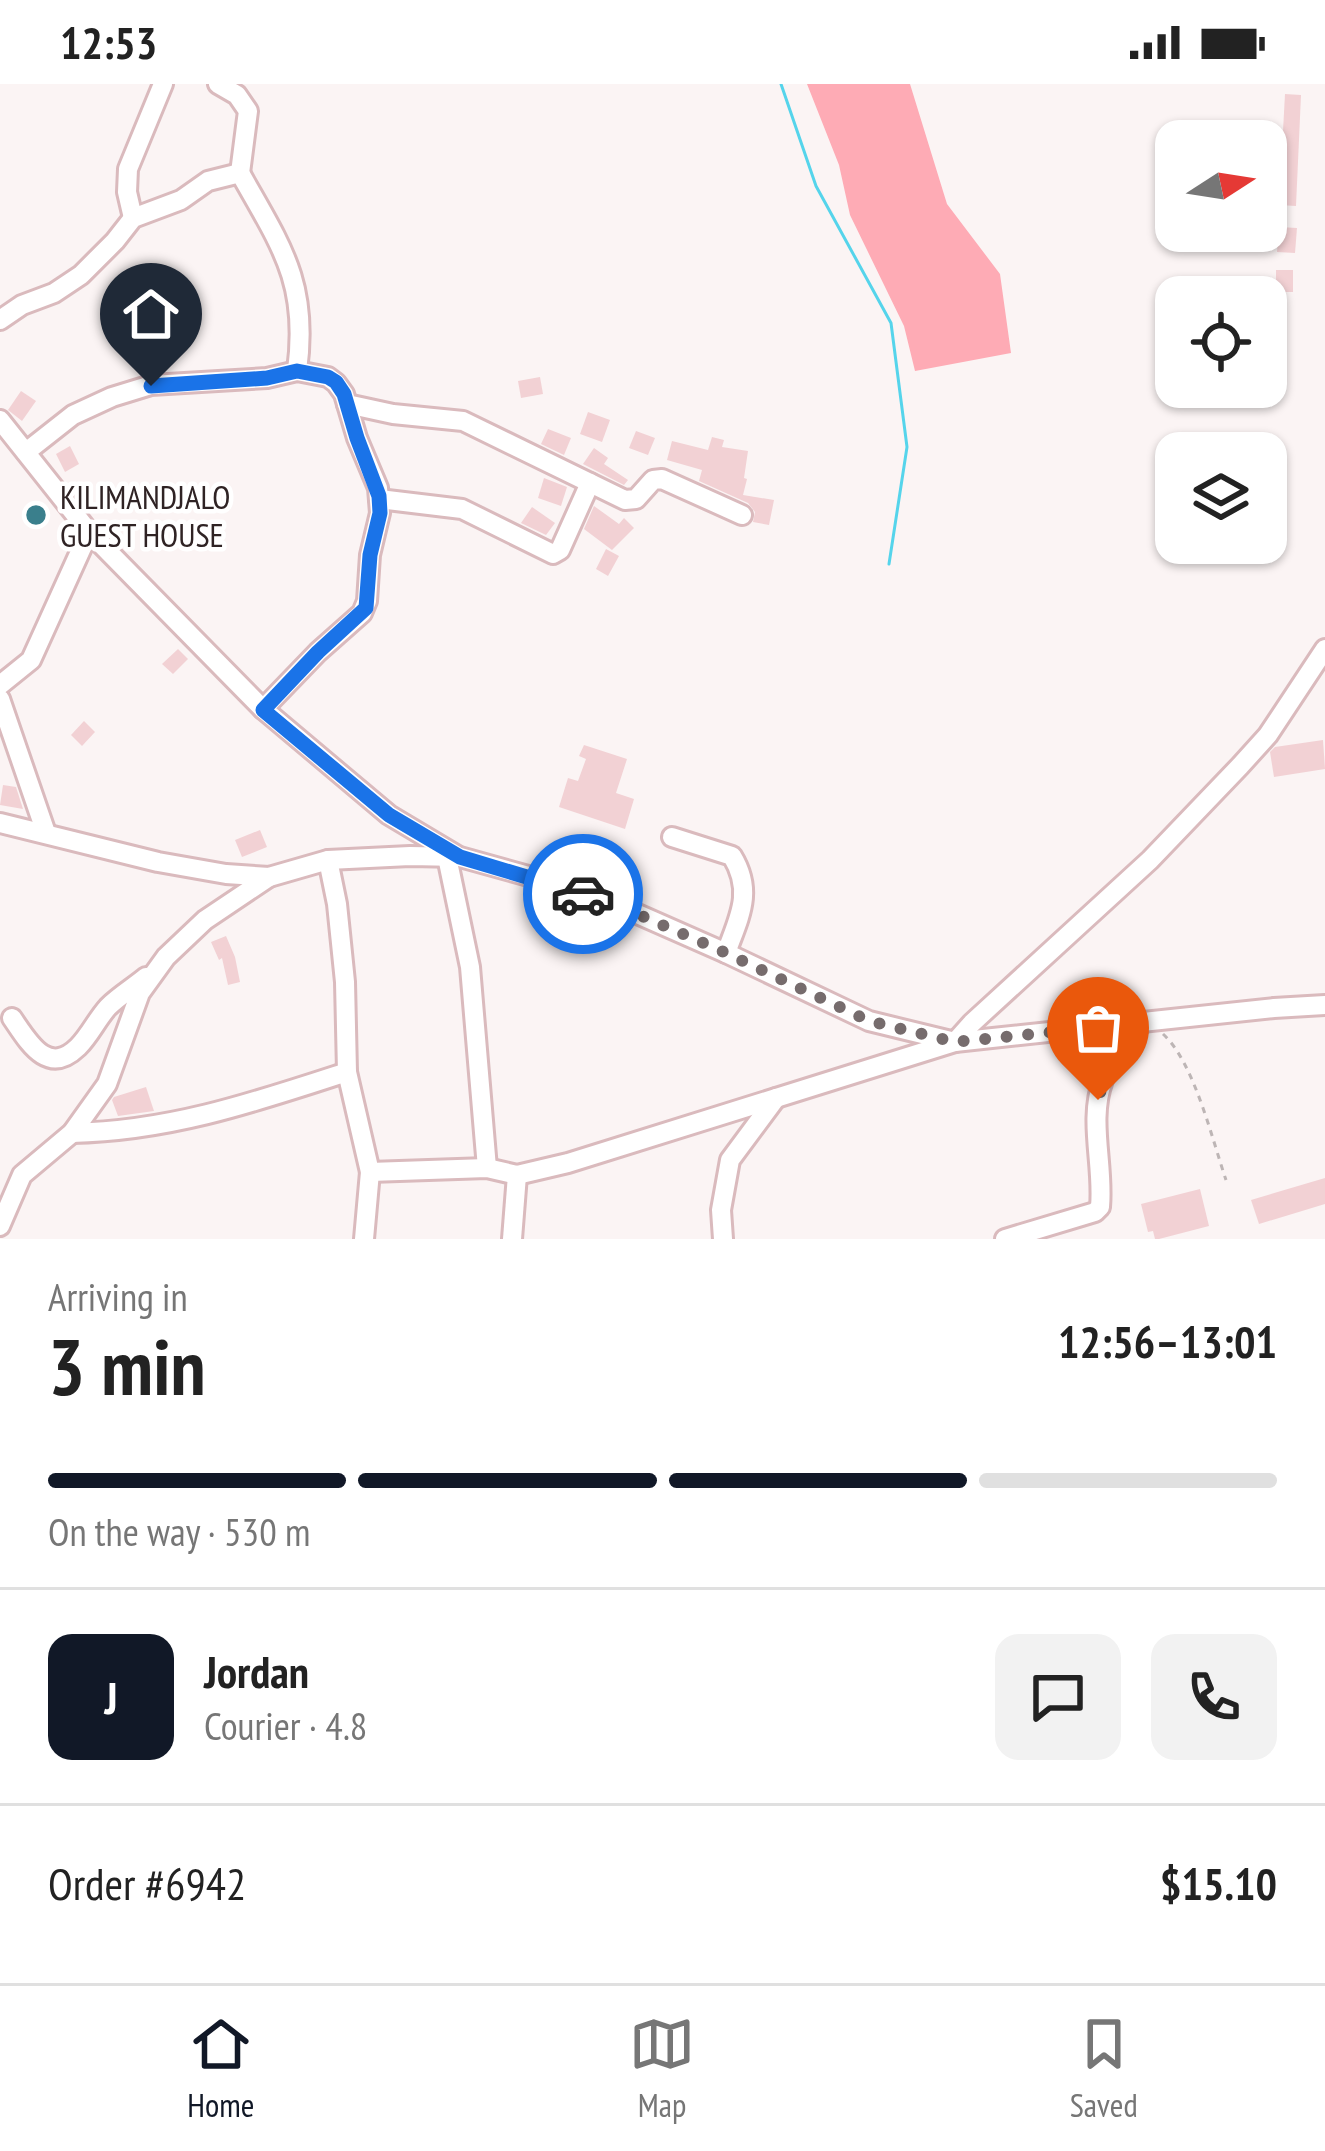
<!DOCTYPE html>
<meta charset="utf-8">
<style>
body{margin:0;font-family:"PT Sans Narrow",sans-serif;background:#f2f2f2;color:#222;height:100vh;display:flex;flex-direction:column;font-size:45px;white-space:nowrap}
*{box-sizing:border-box;margin:0}
p{font-size:39px;color:#767676}
.icon{flex:none;width:66px;height:66px;fill:none;stroke:currentColor;stroke-width:2;stroke-linecap:round;stroke-linejoin:round}
.map{position:relative;height:1155px;overflow:hidden}
.sheet{display:flex;flex-direction:column;background:#fff;flex:1}
.sheet>*{flex:none}
.needle{width:78px;rotate:78deg}
.buttons{position:absolute;left:1155px;top:36px;display:grid;gap:24px}
.buttons a{display:grid;place-items:center;width:132px;height:132px;border-radius:24px;background:#fff;box-shadow:0 3px 9px #0004;font-size:60px}
.pin{position:absolute;display:grid;place-items:center;width:102px;height:102px;color:#fff;margin:-123px -51px;border-radius:50% 50% 50% 0;rotate:-45deg;box-shadow:0 0 12px #0007}
.pin .icon{rotate:45deg}
.courier{position:absolute;display:grid;place-items:center;width:120px;height:120px;margin:-60px;border:9px solid #1a73e8;border-radius:50%;background:#fff;color:#222;box-shadow:0 3px 15px #0007}
.overview em{font-style:normal;font-weight:800}
.overview div{display:flex;flex-direction:column-reverse}
.overview{display:flex;align-items:center;justify-content:space-between;height:204px;padding:0 48px}
h1{font-size:78px;font-weight:800;line-height:90px}
.bar{display:grid;grid-template-columns:repeat(4,1fr);gap:18px 12px;align-content:center;height:144px;padding:0 48px}
.bar i{height:15px;border-radius:9px;background:#e0e0e0}
.bar .selected{background:#111827}
.bar p{grid-column:span 4}
.line{display:flex;align-items:center;gap:30px;padding:0 48px;border-top:3px solid #e0e0e0}
.line div{flex:1}
.round{display:grid;place-items:center;flex:none;width:126px;height:126px;border-radius:24px;background:#f2f2f2}
.status{display:flex;justify-content:space-between;align-items:center;height:84px;padding:0 60px;background:#fff;direction:ltr}
.status svg{height:33px;fill:currentColor}
.dock{display:flex;justify-content:space-around;align-items:center;height:168px;border-top:3px solid #e0e0e0;background:#fff;font-size:33px;color:#767676}
.dock a{display:grid;justify-items:center;gap:6px}
.dock .selected{color:#111827}
.map>svg:first-child{display:block}
.green{fill:#feabb5}
.lines{fill:none;stroke-linecap:round;stroke-linejoin:round}
.stream{stroke:#55d4eb;stroke-width:3}
.building{fill:#f2d1d4}
.minor-casing{stroke:#dababd;stroke-width:24}
.path{stroke:#bdb5b5;stroke-width:3;stroke-dasharray:6 6;stroke-linecap:butt}
.minor{stroke:#fff;stroke-width:18}
.done{stroke:#766c6d;stroke-width:12;stroke-dasharray:0 21.6}
.route{stroke:#1a73e8;stroke-width:15}
.poi-dot{fill:#3a7f8c;stroke:#fff;stroke-width:4.5}
.labels{text-anchor:middle;dominant-baseline:central;stroke-width:9;stroke-linejoin:round;paint-order:stroke}
.poi-label{font-size:33px;fill:#2f2324;stroke:#fff;text-anchor:start}
</style>
<div class="status"><b>12:53</b><svg viewBox="0 0 49 12"><path d="M0 12V9h3v3zM5 12V6h3v6zM10 12V3h3v9zM15 12V0h3v12zM26 1h20v11H26zM47 4h2v5h-2z"/></svg></div>
<div class="map">
<svg width="1325" height="1155" viewBox="0 0 1325 1155">
<rect width="100%" height="100%" fill="#fbf4f4"/>
<path class="green" d="M807,0H910L947,120L1000,190L1011,269L915,287L904,242L850,131L839,81Z"/>
<g class="lines">
<path class="stream" d="M781,0L816,102L891,239L907,363L889,480"/>
</g>
<g class="building">
<path d="M1285,10L1301,11L1296,122L1279,121Z"/>
<path d="M1279,143L1297,144L1295,169L1277,168Z"/>
<rect x="1276" y="186" width="17" height="22"/>
<path d="M165,225L170,241L152,247L146,231Z"/>
<path d="M540,293L543,310L521,314L518,297Z"/>
<path d="M21,307L36,317L22,337L8,326Z"/>
<path d="M588,328L610,336L602,358L580,350Z"/>
<path d="M548,345L571,354L564,371L541,360Z"/>
<path d="M636,347L655,354L648,371L629,364Z"/>
<path d="M712,353L724,356L722,363L748,367L744,394L747,395L743,411L774,416L769,441L753,438L755,428L748,419L699,397L702,386L667,376L672,357L708,366Z"/>
<path d="M70,362L79,380L65,388L56,370Z"/>
<path d="M594,364L608,374L604,380L628,396L624,401L583,380Z"/>
<path d="M544,394L567,403L561,422L538,414Z"/>
<path d="M594,422L619,440L624,434L634,444L612,466L584,445Z"/>
<path d="M532,423L555,439L546,451L521,439Z"/>
<path d="M606,465L619,472L608,492L596,485Z"/>
<path d="M178,565L188,575L173,590L162,580Z"/>
<path d="M84,637L95,648L82,662L71,651Z"/>
<path d="M1323,656L1325,685L1274,693L1270,668L1275,663Z"/>
<path d="M584,661L627,675L616,709L634,715L625,745L559,723L568,694L578,697L586,675L579,672Z"/>
<path d="M3,701L16,703L23,725L0,721Z"/>
<path d="M260,746L267,763L242,773L235,756Z"/>
<path d="M226,852L235,873L240,898L228,901L222,874L219,876L211,858Z"/>
<path d="M146,1003L154,1027L118,1032L112,1016L114,1013Z"/>
<path d="M1325,1094V1120L1259,1140L1251,1116Z"/>
<path d="M1200,1105L1209,1142L1159,1155H1155L1153,1147L1148,1148L1141,1120Z"/>
</g>
<g class="lines">
<defs>
<g id="minor">
<path d="M218,0L237,11L248,27L240,89"/>
<path d="M133,134L127,108L128,85L163,0"/>
<path d="M0,236L22,221L54,209L81,191L115,157L133,134L181,116L208,97L240,89C281,162 309,199 297,287"/>
<path d="M347,320L393,330L463,337L625,416L636,415L653,396L662,395L742,431"/>
<path d="M0,336L89,448L263,625L389,731L456,771"/>
<path d="M26,368L73,331L112,313L151,301L267,294L297,287L328,293L336,299L344,310L357,354L378,404L380,429L370,471L367,517L362,529L318,568L263,625"/>
<path d="M379,415L462,425L553,470L560,466L590,399"/>
<path d="M0,601L31,576L89,448"/>
<path d="M0,615L46,749"/>
<path d="M0,739L158,778L226,790L269,793L328,776L410,772L460,773L550,798L617,821L726,869L869,937L955,958L972,939L1150,776L1240,682L1268,651L1325,565"/>
<path d="M672,753L732,772C754,808 739,833 726,869"/>
<path d="M447,773L470,883L487,1084"/>
<path d="M328,776L337,820L345,898L347,988L370,1088L487,1084L517,1091L568,1079L955,958L1274,924L1325,921"/>
<path d="M12,934C28,957 47,993 78,963C90,951 97,935 108,923C119,912 134,903 146,893"/>
<path d="M72,1049C170,1047 255,1018 347,988"/>
<path d="M0,1142L22,1091L72,1049L107,1000L140,909L166,873L205,836L269,793"/>
<path d="M364,1155L370,1088"/>
<path d="M512,1155L517,1091"/>
<path d="M723,1155L721,1126L730,1076L776,1014"/>
<path d="M1005,1155L1095,1128L1100,1123C1104,1081 1088,1036 1103,996C1109,978 1130,956 1141,939"/>
</g>
</defs>
<use href="#minor" class="minor-casing"/>
<path class="path" d="M1163,950C1194,978 1212,1055 1226,1096"/>
<use href="#minor" class="minor"/>
</g>
<g class="lines">
<path class="done" d="M583,810L617,821L726,869L869,937L955,958L1141,939L1106,989L1098,1016"/>
<path class="route" d="M151,302L267,294L297,287L328,293L336,298L344,310L357,354L379,412L380,429L370,471L366,524L318,568L263,626L389,731L460,773L583,810"/>
</g>
<circle class="poi-dot" cx="36" cy="431" r="12"/>
<g class="labels">
<g class="poi-label">
<text x="60" y="412">KILIMANDJALO<tspan x="60" dy="38">GUEST HOUSE</tspan></text>
</g>
</g>
</svg>
<div class="buttons">
<a><svg class="needle" viewBox="-14 -14 28 28"><path d="M0-13l5 13h-10z" fill="#e53935"/><path d="M0 13l5-13h-10z" fill="#767676"/></svg></a>
<a><svg class="icon" aria-label="locate" viewBox="0 0 24 24"><circle cx="12" cy="12" r="6"/><path d="M12 2v4M12 18v4M2 12h4M18 12h4"/></svg></a>
<a><svg class="icon" aria-label="layers" viewBox="0 0 24 24"><path d="M12 4l9 5-9 5-9-5zM3 14l9 5 9-5"/></svg></a>
</div>
<div class="pin" style="left:1098px;top:1016px;background:#ea580c"><svg class="icon" aria-label="bag" viewBox="0 0 24 24"><path d="M5 8h14l-1 12H6zM9 8a3 3 0 0 1 6 0"/></svg></div>
<div class="pin" style="left:151px;top:302px;background:#1f2937"><svg class="icon" aria-label="home" viewBox="0 0 24 24"><path d="M3 11l9-7 9 7M6 9v11h12V9"/></svg></div>
<div class="courier" style="left:583px;top:810px"><svg class="icon" aria-label="car" viewBox="0 0 24 24"><path d="M5 17H2v-5l4-1 3-4h7l3 4 3 1v5h-3M9 17h6M6 11h13"/><circle cx="7" cy="17" r="2"/><circle cx="17" cy="17" r="2"/></svg></div>
</div>
<section class="sheet">
<div class="overview"><div><h1>3 min</h1><p>Arriving in</p></div><em>12:56–13:01</em></div>
<div class="bar"><i class="selected"></i><i class="selected"></i><i class="selected"></i><i></i><p>On the way · 530 m</p></div>
<div class="line" style="height:216px"><b class="round" style="background:#111827;color:#fff">J</b><div><b>Jordan</b><p>Courier · 4.8</p></div><a class="round"><svg class="icon" aria-label="chat" viewBox="0 0 24 24"><path d="M4 5h16v11H9l-5 4z"/></svg></a><a class="round"><svg class="icon" aria-label="phone" viewBox="0 0 24 24"><path d="M5 4h4l2 5-3 2q2 4 5 5l2-3 5 2v4C11 20 4 13 5 4z"/></svg></a></div>
<div class="line" style="height:156px"><div>Order #6942</div><b>$15.10</b></div>
</section>
<nav class="dock">
<a class="selected"><svg class="icon" aria-label="home" viewBox="0 0 24 24"><path d="M3 11l9-7 9 7M6 9v11h12V9"/></svg>Home</a>
<a><svg class="icon" aria-label="map" viewBox="0 0 24 24"><path d="M3 6l6-2 6 2 6-2v14l-6 2-6-2-6 2zM9 4v14M15 6v14"/></svg>Map</a>
<a><svg class="icon" aria-label="saved" viewBox="0 0 24 24"><path d="M7 4h10v16l-5-4-5 4z"/></svg>Saved</a>
</nav>
